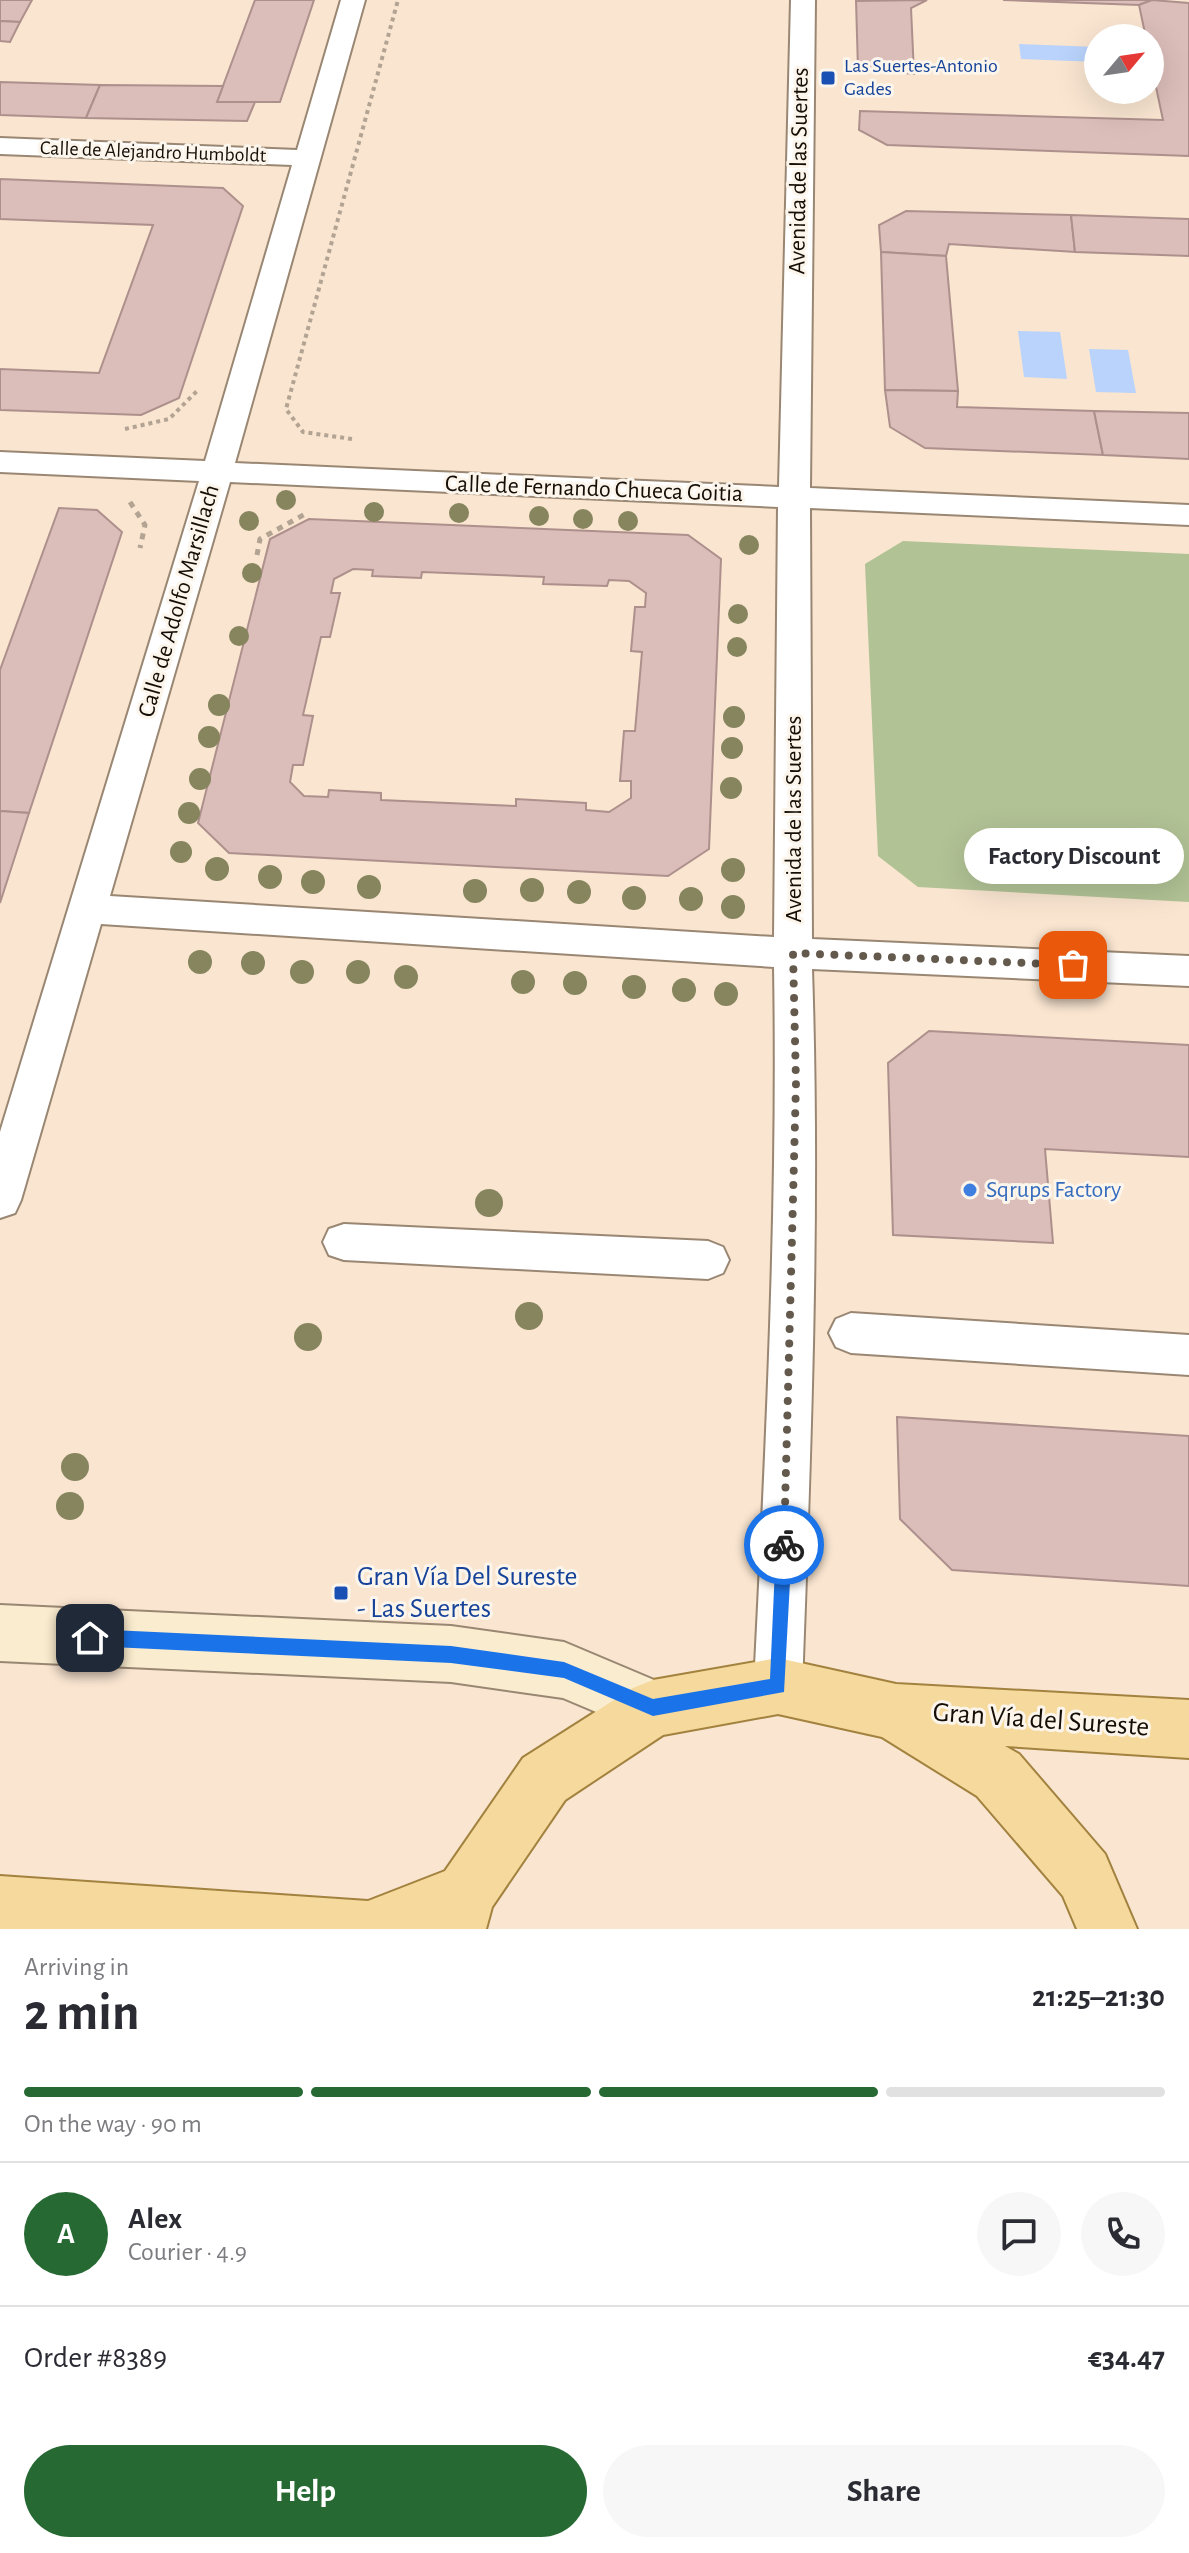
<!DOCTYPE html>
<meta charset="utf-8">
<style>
body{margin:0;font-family:"Alegreya Sans",sans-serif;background:#f7f7f7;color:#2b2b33;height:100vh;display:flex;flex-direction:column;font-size:30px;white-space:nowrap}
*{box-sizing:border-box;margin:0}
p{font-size:26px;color:#7c7c81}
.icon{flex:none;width:44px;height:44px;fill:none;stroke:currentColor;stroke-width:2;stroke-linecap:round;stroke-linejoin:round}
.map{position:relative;height:1929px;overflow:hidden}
.side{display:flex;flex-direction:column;background:#fff;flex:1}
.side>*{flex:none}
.needle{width:52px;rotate:61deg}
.controls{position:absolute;left:1084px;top:24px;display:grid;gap:16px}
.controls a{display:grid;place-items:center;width:80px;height:80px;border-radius:50%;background:#fff;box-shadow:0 8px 32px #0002;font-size:40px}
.pin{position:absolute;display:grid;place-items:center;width:68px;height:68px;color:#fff;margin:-34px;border-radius:16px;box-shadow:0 4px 12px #0006}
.courier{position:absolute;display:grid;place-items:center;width:80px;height:80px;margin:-40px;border:6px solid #1a73e8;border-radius:50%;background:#fff;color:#222;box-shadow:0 2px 10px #0007}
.bubble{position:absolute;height:56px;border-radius:28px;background:#fff;box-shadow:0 8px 32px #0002;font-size:26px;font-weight:600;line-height:56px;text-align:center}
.headline em{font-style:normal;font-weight:600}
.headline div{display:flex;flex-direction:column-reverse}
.headline{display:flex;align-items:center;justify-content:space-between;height:136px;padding:0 24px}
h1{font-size:52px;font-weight:600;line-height:60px}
.bar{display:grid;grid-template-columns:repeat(4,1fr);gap:12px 8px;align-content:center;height:96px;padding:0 24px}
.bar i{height:10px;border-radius:6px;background:#e1e1e2}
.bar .selected{background:#266933}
.bar p{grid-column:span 4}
.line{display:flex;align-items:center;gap:20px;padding:0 24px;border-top:2px solid #e1e1e2}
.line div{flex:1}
.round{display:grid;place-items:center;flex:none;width:84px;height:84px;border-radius:42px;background:#f7f7f7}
.primary-button{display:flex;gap:16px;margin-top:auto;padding:16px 24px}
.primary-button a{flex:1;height:92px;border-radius:48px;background:#266933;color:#fff;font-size:32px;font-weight:600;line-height:92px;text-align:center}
.primary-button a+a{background:#f7f7f7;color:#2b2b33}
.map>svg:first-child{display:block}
.green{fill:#b1c295}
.water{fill:#b9d3fc}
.building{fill:#dbbdb9;stroke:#ad908c;stroke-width:2;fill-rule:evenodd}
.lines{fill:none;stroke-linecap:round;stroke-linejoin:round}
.street-casing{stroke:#998773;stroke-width:4}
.secondary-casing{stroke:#998773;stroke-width:4}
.primary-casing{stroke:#a2823e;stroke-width:4}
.path-far1{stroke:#b3a392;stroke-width:4;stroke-dasharray:4 4;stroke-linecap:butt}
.path{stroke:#b3a392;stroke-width:5;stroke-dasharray:6 6;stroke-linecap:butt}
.street{fill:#fff;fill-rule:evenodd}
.secondary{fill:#faecce;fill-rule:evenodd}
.primary{fill:#f5d99d;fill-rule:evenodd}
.tree{fill:#86855e}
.route{fill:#1a73e8}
.done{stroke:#64594d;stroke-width:8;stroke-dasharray:0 14.4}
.transit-dot{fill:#1a4fb4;stroke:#fcf5ec;stroke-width:3}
.shop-dot{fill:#3f7fe0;stroke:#fcf5ec;stroke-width:3}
.labels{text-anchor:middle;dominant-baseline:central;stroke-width:6;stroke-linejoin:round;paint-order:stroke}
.far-transit-label{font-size:20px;fill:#164399;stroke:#fcf5ec;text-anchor:start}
.far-street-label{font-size:20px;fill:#140e07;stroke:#fcf5ec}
.street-label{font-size:24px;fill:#140e07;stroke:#fcf5ec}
.shop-label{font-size:24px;fill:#366cbe;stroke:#fcf5ec;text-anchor:start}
.near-transit-label{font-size:28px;fill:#164399;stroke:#fcf5ec;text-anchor:start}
.near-street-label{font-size:28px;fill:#140e07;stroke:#fcf5ec}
</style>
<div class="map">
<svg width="1189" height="1929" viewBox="0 0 1189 1929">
<rect width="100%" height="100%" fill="#f9e5d0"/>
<path class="green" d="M903,541L1189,554V902L918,887L878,856L865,564Z"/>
<g class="water">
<path d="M1019,44L1098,47V62L1021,59Z"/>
<path d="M1018,331L1060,332L1067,379L1024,377Z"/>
<path d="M1089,349L1128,350L1136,393L1096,392Z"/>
</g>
<g class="building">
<path d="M0,0H32L20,22L0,21Z"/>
<path d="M255,0H314L280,102H217Z"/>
<path d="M927,0L911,8L914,74L858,69L856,1Z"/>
<path d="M1003,0H1152L1139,5Z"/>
<path d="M1152,0L1189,3V156L887,145L859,130L860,111L1163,120L1150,59V38H1146L1139,5Z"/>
<path d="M0,21L20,22L10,42L0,41Z"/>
<path d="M0,82L100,85L86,118L0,115Z"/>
<path d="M100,85L223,86L217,102H255L247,121L86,118Z"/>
<path d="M0,179L223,188L243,206L179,398L141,415L0,410V369L99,373L153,225L0,219Z"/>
<path d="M906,211L1071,215L1075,252L949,244L946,256L881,252L879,225Z"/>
<path d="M1071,215L1189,219V256L1075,252Z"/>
<path d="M881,252L946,256L958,391L885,390Z"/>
<path d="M885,390L958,391L957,407L1094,411L1103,455L925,448L890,427Z"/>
<path d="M1094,411L1189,413V459L1103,455Z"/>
<path d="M59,508L97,510L122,532L29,813L0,811V670Z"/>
<path d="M309,519L688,535L721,559L709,849L668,876L229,853L198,823L270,539ZM353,569L373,570L372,576L421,578L422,572L544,577L543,584L607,586L609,580L629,581L646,593L645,607H635L631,651L642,652L635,731H624L620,781H631V798L609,812L586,810V803L516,799V806L381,800V793L329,790L328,797L304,796L290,782L293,765H303L313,716L303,715L321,637H330L340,593H331L334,579Z"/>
<path d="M0,811L29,813L0,903Z"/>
<path d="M929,1031L1189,1045V1157L1045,1149L1053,1243L893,1235L888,1063Z"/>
<path d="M897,1417L1189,1436V1586L952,1570L900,1519Z"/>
</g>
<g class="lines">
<defs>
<g id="street">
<path d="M341,0H365L235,463L779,487L791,0H815L810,488L1189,505V525L810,508L812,939L1189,956V986L812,969C820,1208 811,1447 802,1686L795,1703L778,1710L761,1703L754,1686C766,1447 778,1206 774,967L101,924L21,1200L15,1213L0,1218V1132L199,481L0,472V452L205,461L292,165L0,154V138L297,150ZM230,482L778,507L774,937L110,896Z"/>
<path d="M344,1224L708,1241L723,1247L729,1260L723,1273L708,1279L344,1260L329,1255L323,1242L329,1229Z"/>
<path d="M851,1313L1189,1335V1375L851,1353L836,1347L829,1333L836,1319Z"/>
</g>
<path id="secondary" d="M0,1605L451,1626L564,1642L673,1688L681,1708L673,1728L653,1736L563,1698L451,1682L0,1661Z"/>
<path id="primary" d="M778,1658L896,1684L1189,1700V1758L1005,1746L1019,1754L1105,1854L1137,1929H1077L1063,1896L977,1796L882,1737L778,1714L663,1735L565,1800L492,1907L486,1929H0V1876L368,1901L445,1871L523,1758L633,1688L653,1680Z"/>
</defs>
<use href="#street" class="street-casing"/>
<use href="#secondary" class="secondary-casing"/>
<use href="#primary" class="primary-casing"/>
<g class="path-far1">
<path d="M125,429L169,419L198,390"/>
<path d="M352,439L303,432L286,409L398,0"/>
</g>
<g class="path">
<path d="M130,502L145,525L140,548"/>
<path d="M257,555L260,539L307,513"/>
</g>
<use href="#street" class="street"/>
<use href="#secondary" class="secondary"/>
<use href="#primary" class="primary"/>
</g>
<g class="tree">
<circle cx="286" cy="500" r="10"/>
<circle cx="374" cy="512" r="10"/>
<circle cx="459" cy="513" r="10"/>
<circle cx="539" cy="516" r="10"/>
<circle cx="583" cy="519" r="10"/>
<circle cx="249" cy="521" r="10"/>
<circle cx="628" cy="521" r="10"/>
<circle cx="749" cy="545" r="10"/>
<circle cx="252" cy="573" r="10"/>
<circle cx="738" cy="614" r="10"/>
<circle cx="239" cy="636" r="10"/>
<circle cx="737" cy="647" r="10"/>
<circle cx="219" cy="705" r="11"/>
<circle cx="734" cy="717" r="11"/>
<circle cx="209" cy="737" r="11"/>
<circle cx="732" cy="748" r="11"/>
<circle cx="200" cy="779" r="11"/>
<circle cx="731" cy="788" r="11"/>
<circle cx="189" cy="813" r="11"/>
<circle cx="181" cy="852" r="11"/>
<circle cx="217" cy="869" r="12"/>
<circle cx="733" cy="870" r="12"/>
<circle cx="270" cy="877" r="12"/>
<circle cx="313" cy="882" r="12"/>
<circle cx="369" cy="887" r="12"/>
<circle cx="532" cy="890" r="12"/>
<circle cx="475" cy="891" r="12"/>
<circle cx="579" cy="892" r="12"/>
<circle cx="634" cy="898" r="12"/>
<circle cx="691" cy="899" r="12"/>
<circle cx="733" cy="907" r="12"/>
<circle cx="200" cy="962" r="12"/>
<circle cx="253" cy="963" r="12"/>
<circle cx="302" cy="972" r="12"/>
<circle cx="358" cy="972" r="12"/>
<circle cx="406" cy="977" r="12"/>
<circle cx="523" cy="982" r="12"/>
<circle cx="575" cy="983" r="12"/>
<circle cx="634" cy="987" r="12"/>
<circle cx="684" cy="990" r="12"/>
<circle cx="726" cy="994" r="12"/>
<circle cx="489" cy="1203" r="14"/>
<circle cx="529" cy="1316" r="14"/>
<circle cx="308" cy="1337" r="14"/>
<circle cx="75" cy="1467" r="14"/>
<circle cx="70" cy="1506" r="14"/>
</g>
<path class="route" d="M784,1538L792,1545L784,1692L653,1716L564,1678L451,1663L90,1646L82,1638L90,1629L451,1646L564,1662L653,1699L770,1679L776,1545Z"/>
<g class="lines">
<path class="done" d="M784,1545L796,1083L793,953L1073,965"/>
</g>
<g class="transit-dot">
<rect x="820" y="70" width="16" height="16" rx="4"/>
<rect x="333" y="1585" width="16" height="16" rx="4"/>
</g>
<circle class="shop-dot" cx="970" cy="1190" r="8"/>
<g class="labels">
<g class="far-transit-label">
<text x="844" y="66">Las Suertes-Antonio<tspan x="844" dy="23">Gades</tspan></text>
</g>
<g class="far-street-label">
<text transform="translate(153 152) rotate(2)">Calle de Alejandro Humboldt</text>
</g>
<g class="street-label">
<text transform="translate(799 171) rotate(-89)">Avenida de las Suertes</text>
<text transform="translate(594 489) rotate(2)">Calle de Fernando Chueca Goitia</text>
<text transform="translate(179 601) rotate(-74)">Calle de Adolfo Marsillach</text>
<text transform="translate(794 819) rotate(-90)">Avenida de las Suertes</text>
</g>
<g class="shop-label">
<text x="986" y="1190">Sqrups Factory</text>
</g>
<g class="near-transit-label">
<text x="357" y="1577">Gran Vía Del Sureste<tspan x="357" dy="32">- Las Suertes</tspan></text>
</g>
<g class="near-street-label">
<text transform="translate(1041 1720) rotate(4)">Gran Vía del Sureste</text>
</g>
</g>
</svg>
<div class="controls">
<a><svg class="needle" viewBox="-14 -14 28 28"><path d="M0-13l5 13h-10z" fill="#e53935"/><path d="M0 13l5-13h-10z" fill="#7c7c81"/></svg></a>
</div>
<div class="pin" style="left:1073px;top:965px;background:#ea580c"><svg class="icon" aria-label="bag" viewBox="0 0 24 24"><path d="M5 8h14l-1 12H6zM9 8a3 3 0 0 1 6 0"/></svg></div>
<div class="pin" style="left:90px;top:1638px;background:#1f2937"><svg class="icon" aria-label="home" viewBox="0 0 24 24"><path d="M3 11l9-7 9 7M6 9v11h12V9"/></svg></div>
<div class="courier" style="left:784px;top:1545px"><svg class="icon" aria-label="bike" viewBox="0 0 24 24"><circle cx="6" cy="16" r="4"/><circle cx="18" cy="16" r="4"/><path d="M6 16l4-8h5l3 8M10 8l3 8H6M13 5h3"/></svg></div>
<div class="bubble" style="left:964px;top:828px;width:220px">Factory Discount</div>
</div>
<section class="side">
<div class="headline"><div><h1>2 min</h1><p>Arriving in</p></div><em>21:25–21:30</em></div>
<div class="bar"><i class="selected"></i><i class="selected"></i><i class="selected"></i><i></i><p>On the way · 90 m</p></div>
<div class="line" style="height:144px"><b class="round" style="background:#266933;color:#fff">A</b><div><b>Alex</b><p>Courier · 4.9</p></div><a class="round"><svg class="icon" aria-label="chat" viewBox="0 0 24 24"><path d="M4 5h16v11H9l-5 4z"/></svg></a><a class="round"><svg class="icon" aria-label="phone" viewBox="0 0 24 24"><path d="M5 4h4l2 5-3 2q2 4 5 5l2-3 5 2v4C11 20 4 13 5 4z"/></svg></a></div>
<div class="line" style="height:104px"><div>Order #8389</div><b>€34.47</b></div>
<div class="primary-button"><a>Help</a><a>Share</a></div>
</section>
